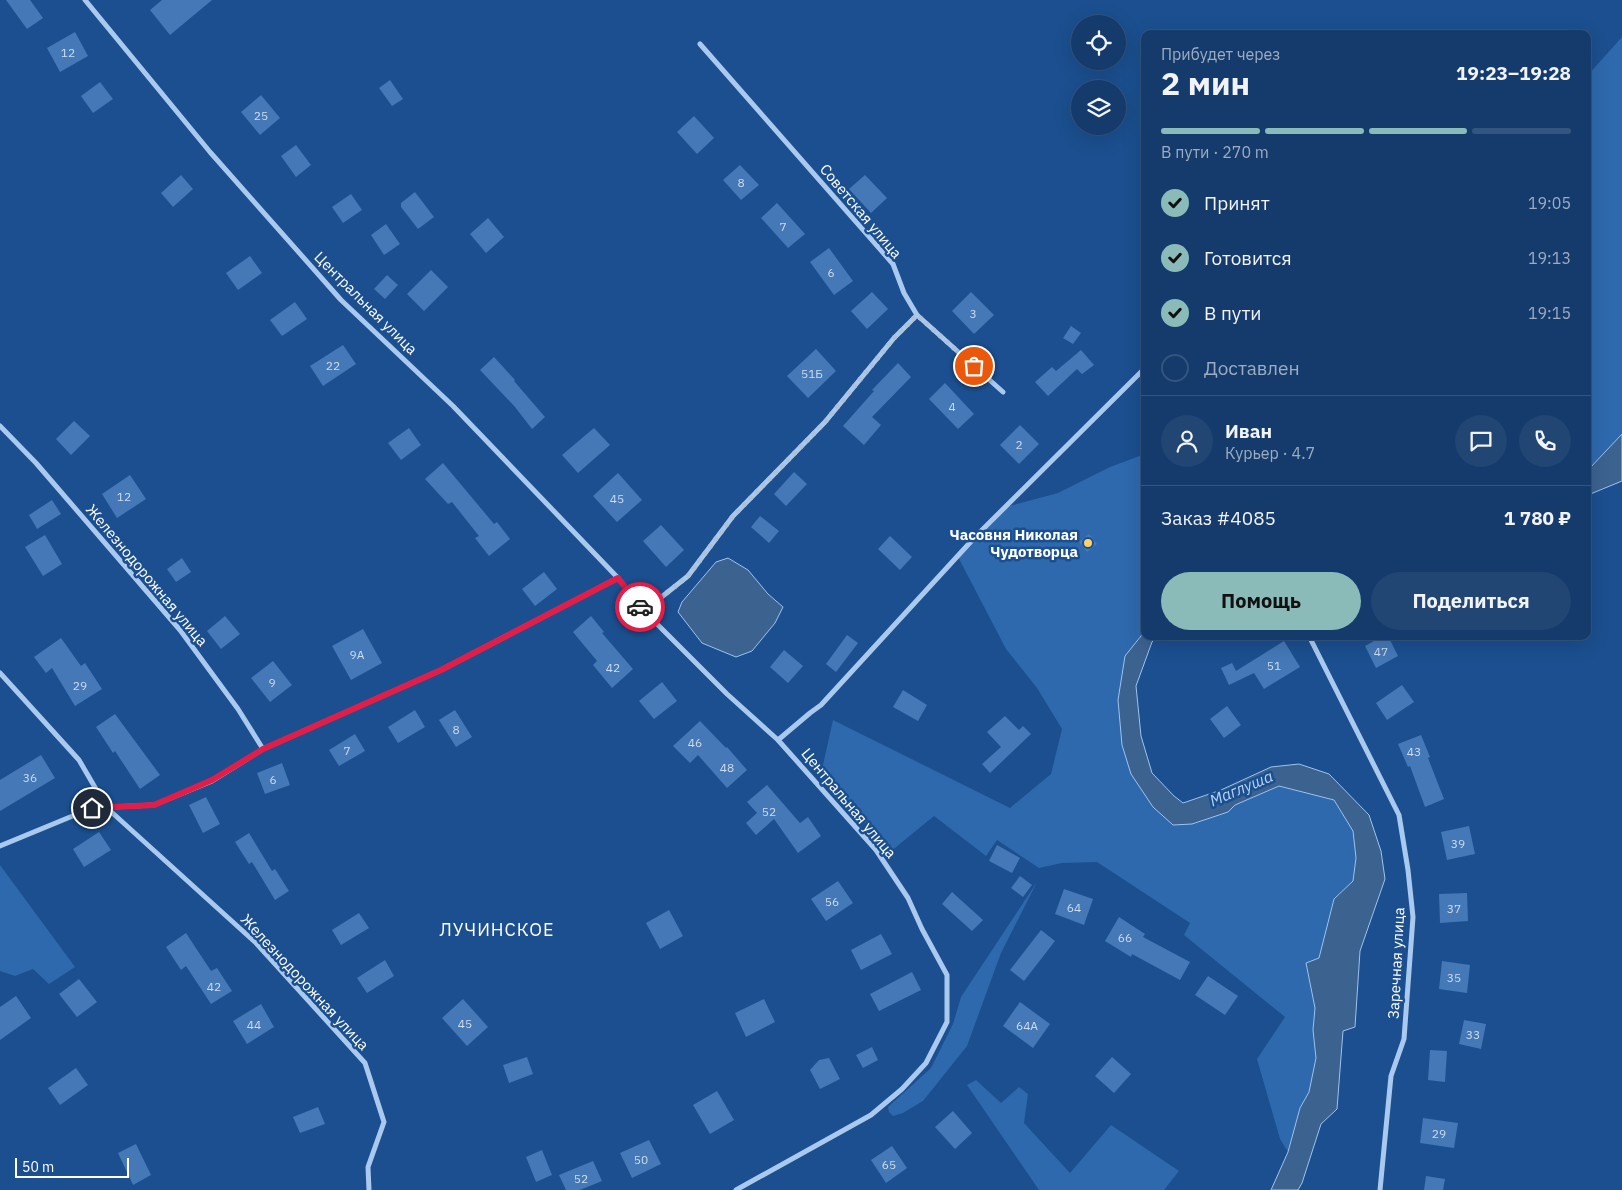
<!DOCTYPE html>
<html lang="ru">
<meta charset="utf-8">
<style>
body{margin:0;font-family:"IBM Plex Sans",sans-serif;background:#214673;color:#f1f3f6;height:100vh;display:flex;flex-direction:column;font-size:19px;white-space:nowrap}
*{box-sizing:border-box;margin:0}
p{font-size:16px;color:#9dadc1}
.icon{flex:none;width:28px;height:28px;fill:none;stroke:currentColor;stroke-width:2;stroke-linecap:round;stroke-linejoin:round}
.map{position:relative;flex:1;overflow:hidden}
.side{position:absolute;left:1141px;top:30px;width:450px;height:610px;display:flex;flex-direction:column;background:#143b6b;border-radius:10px;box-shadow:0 5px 20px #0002,0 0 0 1px #33557e}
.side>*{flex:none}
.tools{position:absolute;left:1071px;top:15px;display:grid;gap:10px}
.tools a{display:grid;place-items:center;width:55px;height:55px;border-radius:50%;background:#143b6b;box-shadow:0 5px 20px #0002,0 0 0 1px #33557e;font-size:25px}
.scale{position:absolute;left:15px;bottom:12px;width:114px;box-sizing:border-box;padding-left:5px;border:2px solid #fff;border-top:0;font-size:14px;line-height:18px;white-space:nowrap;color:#fff;-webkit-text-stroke:4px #1b4f8f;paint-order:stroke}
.pin{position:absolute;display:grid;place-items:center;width:42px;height:42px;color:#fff;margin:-21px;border:2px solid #fff;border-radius:50%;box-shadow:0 1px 5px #0007}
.courier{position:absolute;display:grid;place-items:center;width:50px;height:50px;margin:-25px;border:4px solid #e11d48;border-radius:50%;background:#fff;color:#222;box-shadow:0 1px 6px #0007}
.headline em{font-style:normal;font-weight:700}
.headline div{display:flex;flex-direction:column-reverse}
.headline{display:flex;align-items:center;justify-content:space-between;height:85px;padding:0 20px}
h1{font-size:32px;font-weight:700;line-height:38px}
.bar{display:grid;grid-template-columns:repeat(4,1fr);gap:8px 5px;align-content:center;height:60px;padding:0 20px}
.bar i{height:6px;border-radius:4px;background:#33557e}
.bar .selected{background:#8bbbb9}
.bar p{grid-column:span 4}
.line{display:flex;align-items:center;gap:12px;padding:0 20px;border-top:1px solid #33557e}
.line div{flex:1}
.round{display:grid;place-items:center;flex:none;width:52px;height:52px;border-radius:26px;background:#214673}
ol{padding:0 20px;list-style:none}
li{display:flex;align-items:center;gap:15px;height:55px}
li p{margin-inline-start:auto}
li .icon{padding:5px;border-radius:50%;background:#8bbbb9;color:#111;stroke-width:4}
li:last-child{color:#9dadc1}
li i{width:28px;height:28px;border:2px solid #33557e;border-radius:50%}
.primary-button{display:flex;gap:10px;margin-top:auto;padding:10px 20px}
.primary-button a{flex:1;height:58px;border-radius:30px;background:#8bbbb9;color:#111;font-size:20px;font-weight:700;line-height:58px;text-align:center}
.primary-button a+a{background:#214673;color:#f1f3f6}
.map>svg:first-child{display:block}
.green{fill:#2e69ad}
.water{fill:#3c6290;stroke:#9cc4f0}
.building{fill:#4478b7}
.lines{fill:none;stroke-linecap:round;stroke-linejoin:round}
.street{stroke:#a9c9ee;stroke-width:5}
.done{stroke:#afc1d8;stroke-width:5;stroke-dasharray:0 9}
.route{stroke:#e11d48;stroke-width:6}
.poi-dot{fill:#ffd166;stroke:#1b4f8f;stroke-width:2}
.labels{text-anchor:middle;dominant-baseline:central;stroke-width:5;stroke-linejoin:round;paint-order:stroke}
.number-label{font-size:12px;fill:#d0dded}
.street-label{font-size:15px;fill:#fff;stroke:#1b4f8f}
.poi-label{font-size:15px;font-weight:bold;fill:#fff;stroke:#1b4f8f;text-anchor:end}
.water-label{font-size:16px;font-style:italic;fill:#b5d3f5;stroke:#1b4f8f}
.quarter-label{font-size:18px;letter-spacing:1px;fill:#fff;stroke:#1b4f8f}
</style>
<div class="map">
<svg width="1622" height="1190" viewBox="0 0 1622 1190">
<rect width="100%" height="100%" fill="#1b4f8f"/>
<g class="green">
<path d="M1622,37V434L1588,470V75Z"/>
<path d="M1145,454V631L1125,656L1122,745L1192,824L1228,812L1235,805L1279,786L1334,800L1353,831L1356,858L1353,881L1334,899L1319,958L1306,963L1315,1008L1313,1030L1316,1058L1309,1092L1300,1108L1288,1152L1280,1139L1257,1059L1285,1017L1184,935L1190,923L1097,862L1062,863L1039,868L997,840L986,856L934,816L890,852L821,774L833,720L1010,808L1051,774L1062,729L1037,688L1006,649L957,555L1006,507L1058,493L1110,467Z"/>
<path d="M0,865L75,967L49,984L33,969L15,976L0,971Z"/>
<path d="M1037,882L1001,953L967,1046L923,1101L903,1113L893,1116L889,1112L888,1107L931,1068L953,1024L961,997Z"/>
<path d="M976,1080L1001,1103L1019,1087L1028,1094L1024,1123L1070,1173L1111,1125L1179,1171L1164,1190H1039L967,1085Z"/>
</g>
<g class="water">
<path d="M1622,434V481L1588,495V470Z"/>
<path d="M728,558L748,570L768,594L783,607L775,623L752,651L736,657L702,643L678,612L682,602L716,562Z"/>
<path d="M1145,631V636H1158L1152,642L1136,686L1141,736L1152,773L1174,796L1183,803L1221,790L1271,767L1299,764L1329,774L1369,815L1381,851L1385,879L1360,951L1355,1027L1343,1031L1337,1109L1321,1124L1302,1183L1298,1190H1271L1288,1152L1300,1108L1309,1092L1316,1058L1313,1030L1315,1008L1306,963L1319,958L1334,899L1353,881L1356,858L1353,831L1334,800L1279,786L1235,805L1228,812L1192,824L1173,825L1153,807L1131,774L1122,745L1118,700L1125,656Z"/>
</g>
<g class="building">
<path d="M6,0H30L43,18L27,29Z"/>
<path d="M162,0H212L170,35L150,10Z"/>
<path d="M75,32L88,56L60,72L47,48Z"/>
<path d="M390,80L403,99L392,106L379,88Z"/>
<path d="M100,82L113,99L93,113L81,96Z"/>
<path d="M261,95L280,118L260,135L241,112Z"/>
<path d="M694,116L714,138L697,154L677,132Z"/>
<path d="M296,145L311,165L296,177L281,156Z"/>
<path d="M740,165L759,185L741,200L723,180Z"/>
<path d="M181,175L193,189L173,207L161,193Z"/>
<path d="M865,175L887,198L871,213L849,189Z"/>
<path d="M415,192L434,217L418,229L401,207V203Z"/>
<path d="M351,194L362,210L343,223L332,207Z"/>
<path d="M777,203L805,234L788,248L761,218Z"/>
<path d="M488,218L504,237L486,253L470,234Z"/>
<path d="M386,224L400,244L384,255L371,235Z"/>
<path d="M829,248L853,281L834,295L810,262Z"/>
<path d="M250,256L262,273L238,290L226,273Z"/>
<path d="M431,270L448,287L424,311L407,294Z"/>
<path d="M387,275L398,285L385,299L374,289Z"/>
<path d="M872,292L888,309L867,329L851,311Z"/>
<path d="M971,292L994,315L974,334L952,311Z"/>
<path d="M295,302L307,319L282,336L270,320Z"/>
<path d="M1071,326L1081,333L1073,344L1063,338Z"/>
<path d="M343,345L356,364L323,386L310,366Z"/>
<path d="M816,349L836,371L808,398L787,376Z"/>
<path d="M1081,350L1094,365L1082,374L1077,369L1048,396L1035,382L1052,367L1056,371Z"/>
<path d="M494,357L515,380L514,381L545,417L532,429L515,407L480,370Z"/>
<path d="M898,363L911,377L872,417L881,425L864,445L843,426L874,391L872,390Z"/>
<path d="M945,383L974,414L958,429L929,399Z"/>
<path d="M74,421L90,436L71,455L56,439Z"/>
<path d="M1020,425L1039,444L1019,464L1000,445Z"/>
<path d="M409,428L421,445L401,460L388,443Z"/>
<path d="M594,428L610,445L578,473L562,455Z"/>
<path d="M443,463L494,524L497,522L510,539L489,556L475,538L479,536L452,502L448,504L425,479Z"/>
<path d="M794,472L807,484L786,506L774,494Z"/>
<path d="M618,473L642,500L617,522L593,496Z"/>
<path d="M130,475L146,499L117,518L102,494Z"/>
<path d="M52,500L61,514L37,529L29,515Z"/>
<path d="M760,516L779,531L769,543L751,527Z"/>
<path d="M661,525L684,550L666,567L643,541Z"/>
<path d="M1089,534L1097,544L1087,552L1079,542Z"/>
<path d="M45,535L62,564L43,576L25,547Z"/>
<path d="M890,536L912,557L900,570L878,549Z"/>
<path d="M182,558L191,572L176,582L167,569Z"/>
<path d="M544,572L557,589L535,606L522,589Z"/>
<path d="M225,616L240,634L221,649L207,631Z"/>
<path d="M591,616L604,632L602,633L633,669L612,688L593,665L597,661L573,632Z"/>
<path d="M363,629L382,663L351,680L332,646Z"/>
<path d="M847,635L858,643L836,672L826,664Z"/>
<path d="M1383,636H1388L1398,656L1376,668L1365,646Z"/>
<path d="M61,638L81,666L85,663L102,689L75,706L52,668L46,673L34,657Z"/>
<path d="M1284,641L1300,667L1264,689L1254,673L1229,685L1221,668L1232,663L1236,671Z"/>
<path d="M784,650L803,666L788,683L770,667Z"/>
<path d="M273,661L292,685L270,702L251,678Z"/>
<path d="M662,682L677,701L654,719L639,701Z"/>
<path d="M1402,685L1414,702L1387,720L1376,703Z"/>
<path d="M903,690L927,705L918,721L893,707Z"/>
<path d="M1227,706L1241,725L1224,738L1210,719Z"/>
<path d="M415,710L425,727L398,743L388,727Z"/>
<path d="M455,710L472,737L456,747L439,720Z"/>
<path d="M115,714L160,775L140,789L115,751L113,753L96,727Z"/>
<path d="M1005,716L1019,730L1023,726L1031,734L990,773L982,764L1001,747L987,732Z"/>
<path d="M700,721L726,748L727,747L747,770L727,788L698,755L690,763L673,746Z"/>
<path d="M355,734L365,751L339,766L329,750Z"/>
<path d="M1421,735L1430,757L1428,758L1444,799L1425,807L1410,766L1408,767L1398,744Z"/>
<path d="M41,755L55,778L0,811V780Z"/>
<path d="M282,763L290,785L265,794L257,773Z"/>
<path d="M767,785L800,823L808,817L821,836L798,853L774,819L756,835L746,823L757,813L747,802Z"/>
<path d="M206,797L220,824L203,833L189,805Z"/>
<path d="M1469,826L1475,854L1447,860L1441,832Z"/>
<path d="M99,832L111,850L84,867L73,849Z"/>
<path d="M249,833L272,871L275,869L289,891L275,900L252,862L249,864L235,842Z"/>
<path d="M997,845L1020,858L1012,873L989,861Z"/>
<path d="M1020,876L1032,885L1023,897L1011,888Z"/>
<path d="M838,881L853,903L826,921L811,899Z"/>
<path d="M1064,889L1093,899L1084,925L1055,914Z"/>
<path d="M952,892L983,920L972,931L942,904Z"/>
<path d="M1467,893L1468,921L1440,923L1439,894Z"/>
<path d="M669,910L683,936L660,949L646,923Z"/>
<path d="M359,913L369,928L341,945L332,930Z"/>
<path d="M1119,917L1145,934L1143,937L1190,962L1180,980L1132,954L1131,957L1105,941Z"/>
<path d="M1041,930L1055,941L1024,981L1010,970Z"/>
<path d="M186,933L211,971L217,968L232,991L211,1004L186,966L181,970L166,947Z"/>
<path d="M881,934L892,954L861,970L851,950Z"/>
<path d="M385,960L394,976L367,993L357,978Z"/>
<path d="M1442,961L1470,965L1467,993L1439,989Z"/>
<path d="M912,972L921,990L879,1011L870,994Z"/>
<path d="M1208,976L1238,996L1225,1015L1195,995Z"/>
<path d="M79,979L97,1002L77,1017L59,994Z"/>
<path d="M16,996L31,1018L0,1040V1007Z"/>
<path d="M463,999L488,1027L467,1046L442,1018Z"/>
<path d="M764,999L775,1022L746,1037L735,1013Z"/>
<path d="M1020,1002L1050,1024L1033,1048L1003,1026Z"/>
<path d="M261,1004L274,1027L247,1044L233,1021Z"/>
<path d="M1464,1020L1486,1024L1481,1049L1459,1044Z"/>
<path d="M872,1047L878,1060L863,1068L856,1055Z"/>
<path d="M1430,1050L1447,1051L1445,1082L1428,1080Z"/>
<path d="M527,1057L533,1074L509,1083L503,1065Z"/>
<path d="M1112,1057L1131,1074L1114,1093L1095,1076Z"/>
<path d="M829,1058L840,1079L820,1089L810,1070L819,1060Z"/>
<path d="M76,1068L88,1085L60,1105L48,1088Z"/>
<path d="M717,1091L734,1120L710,1134L693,1105Z"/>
<path d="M318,1107L325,1124L300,1133L293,1117Z"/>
<path d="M953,1111L972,1133L955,1149L935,1127Z"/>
<path d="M1423,1118L1458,1123L1454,1148L1420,1143Z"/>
<path d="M649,1140L661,1164L632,1178L620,1153Z"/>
<path d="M136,1144L151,1175L133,1185L118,1153Z"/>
<path d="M892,1146L907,1168L886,1183L871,1160Z"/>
<path d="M542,1150L552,1175L536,1182L526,1157Z"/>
<path d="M593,1161L602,1181L580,1190H566L559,1175Z"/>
<path d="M1426,1176L1445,1179L1443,1190H1424Z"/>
</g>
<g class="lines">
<g class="street">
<path d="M85,0L210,152L341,300L453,406L618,578L644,611L727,694L778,740L876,850L908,898L922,929L947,975V1022L926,1063L902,1089L871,1115L736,1190"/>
<path d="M700,44L893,264L904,293L917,315L1003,392"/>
<path d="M0,426L36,463L180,630L238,709L263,749"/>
<path d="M644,611L688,576L733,516L825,422L894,338L917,315"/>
<path d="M1309,636L1399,815L1408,870L1413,917L1404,1039L1391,1076L1380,1190"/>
<path d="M0,673L79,760L107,808L256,943L365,1063L384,1122L368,1167L369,1190"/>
<path d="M778,740L810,713L821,705L976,536L1145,368"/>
<path d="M0,846L92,808L154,805L212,781L263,749L441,670L618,578"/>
</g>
</g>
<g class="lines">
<path class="done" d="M640,607L644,611L688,576L733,516L825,422L894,338L917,315L974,366"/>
<path class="route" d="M92,808L154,805L212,780L263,749L441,670L618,578L640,607"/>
</g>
<circle class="poi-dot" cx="1088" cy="543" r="5"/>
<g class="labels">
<g class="number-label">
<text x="68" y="52">12</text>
<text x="261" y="115">25</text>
<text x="741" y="182">8</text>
<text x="783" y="226">7</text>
<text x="831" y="272">6</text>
<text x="973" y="313">3</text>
<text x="333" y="365">22</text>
<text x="812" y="373">51Б</text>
<text x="952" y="406">4</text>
<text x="1019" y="444">2</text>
<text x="124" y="496">12</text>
<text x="617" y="498">45</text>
<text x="1381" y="651">47</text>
<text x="357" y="654">9А</text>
<text x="1274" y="665">51</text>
<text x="613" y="667">42</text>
<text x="272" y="682">9</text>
<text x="80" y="685">29</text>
<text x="456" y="729">8</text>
<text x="695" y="742">46</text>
<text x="347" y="750">7</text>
<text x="1414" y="751">43</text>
<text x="727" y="767">48</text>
<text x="30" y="777">36</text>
<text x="273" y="779">6</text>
<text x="769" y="811">52</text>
<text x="1458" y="843">39</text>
<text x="832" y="901">56</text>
<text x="1074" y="907">64</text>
<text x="1454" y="908">37</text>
<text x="1125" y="937">66</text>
<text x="1454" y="977">35</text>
<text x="214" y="986">42</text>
<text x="465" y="1023">45</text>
<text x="254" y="1024">44</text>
<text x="1027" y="1025">64А</text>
<text x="1473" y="1034">33</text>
<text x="1439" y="1133">29</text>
<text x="641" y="1159">50</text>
<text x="889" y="1164">65</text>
<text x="581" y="1178">52</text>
</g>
<g class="street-label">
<text transform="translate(861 211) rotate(50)">Советская улица</text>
<text transform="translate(366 303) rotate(45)">Центральная улица</text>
<text transform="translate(147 575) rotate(50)">Железнодорожная улица</text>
<text transform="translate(849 803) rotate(50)">Центральная улица</text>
<text transform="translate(1396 963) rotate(-87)">Заречная улица</text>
<text transform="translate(305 982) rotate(47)">Железнодорожная улица</text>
</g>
<g class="poi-label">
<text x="1078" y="534">Часовня Николая<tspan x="1078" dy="17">Чудотворца</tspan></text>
</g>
<g class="water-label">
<text transform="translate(1241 788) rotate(-23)">Маглуша</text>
</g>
<g class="quarter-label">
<text x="497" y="929">ЛУЧИНСКОЕ</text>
</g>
</g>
</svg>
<div class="tools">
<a><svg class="icon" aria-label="locate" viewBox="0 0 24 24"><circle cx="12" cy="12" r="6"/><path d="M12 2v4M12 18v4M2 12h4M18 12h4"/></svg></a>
<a><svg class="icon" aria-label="layers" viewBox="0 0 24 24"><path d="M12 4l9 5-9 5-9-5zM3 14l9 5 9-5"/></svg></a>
</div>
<div class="scale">50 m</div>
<div class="pin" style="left:974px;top:366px;background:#ea580c"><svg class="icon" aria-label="bag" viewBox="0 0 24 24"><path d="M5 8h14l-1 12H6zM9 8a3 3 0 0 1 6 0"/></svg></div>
<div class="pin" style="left:92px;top:808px;background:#1f2937"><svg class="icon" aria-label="home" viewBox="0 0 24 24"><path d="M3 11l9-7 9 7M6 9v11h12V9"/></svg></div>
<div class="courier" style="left:640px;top:607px"><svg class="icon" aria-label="car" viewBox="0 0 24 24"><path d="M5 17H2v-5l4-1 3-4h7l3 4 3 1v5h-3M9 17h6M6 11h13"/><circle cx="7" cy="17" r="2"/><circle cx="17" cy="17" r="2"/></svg></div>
<section class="side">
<div class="headline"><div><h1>2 мин</h1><p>Прибудет через</p></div><em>19:23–19:28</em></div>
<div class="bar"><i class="selected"></i><i class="selected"></i><i class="selected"></i><i></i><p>В пути · 270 m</p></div>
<ol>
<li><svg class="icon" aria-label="check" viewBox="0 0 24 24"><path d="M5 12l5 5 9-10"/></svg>Принят<p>19:05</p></li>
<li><svg class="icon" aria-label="check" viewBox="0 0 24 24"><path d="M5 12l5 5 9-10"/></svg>Готовится<p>19:13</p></li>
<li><svg class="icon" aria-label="check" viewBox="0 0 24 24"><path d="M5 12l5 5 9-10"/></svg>В пути<p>19:15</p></li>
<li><i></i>Доставлен</li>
</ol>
<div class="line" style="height:90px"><a class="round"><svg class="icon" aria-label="person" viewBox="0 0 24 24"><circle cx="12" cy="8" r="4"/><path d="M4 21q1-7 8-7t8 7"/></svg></a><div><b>Иван</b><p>Курьер · 4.7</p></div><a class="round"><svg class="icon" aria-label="chat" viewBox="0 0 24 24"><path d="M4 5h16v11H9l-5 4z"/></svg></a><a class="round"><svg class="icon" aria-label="phone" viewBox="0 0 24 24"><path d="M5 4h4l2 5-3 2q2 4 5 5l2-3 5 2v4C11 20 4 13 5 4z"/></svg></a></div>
<div class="line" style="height:65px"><div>Заказ #4085</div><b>1 780 ₽</b></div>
<div class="primary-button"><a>Помощь</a><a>Поделиться</a></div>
</section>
</div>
